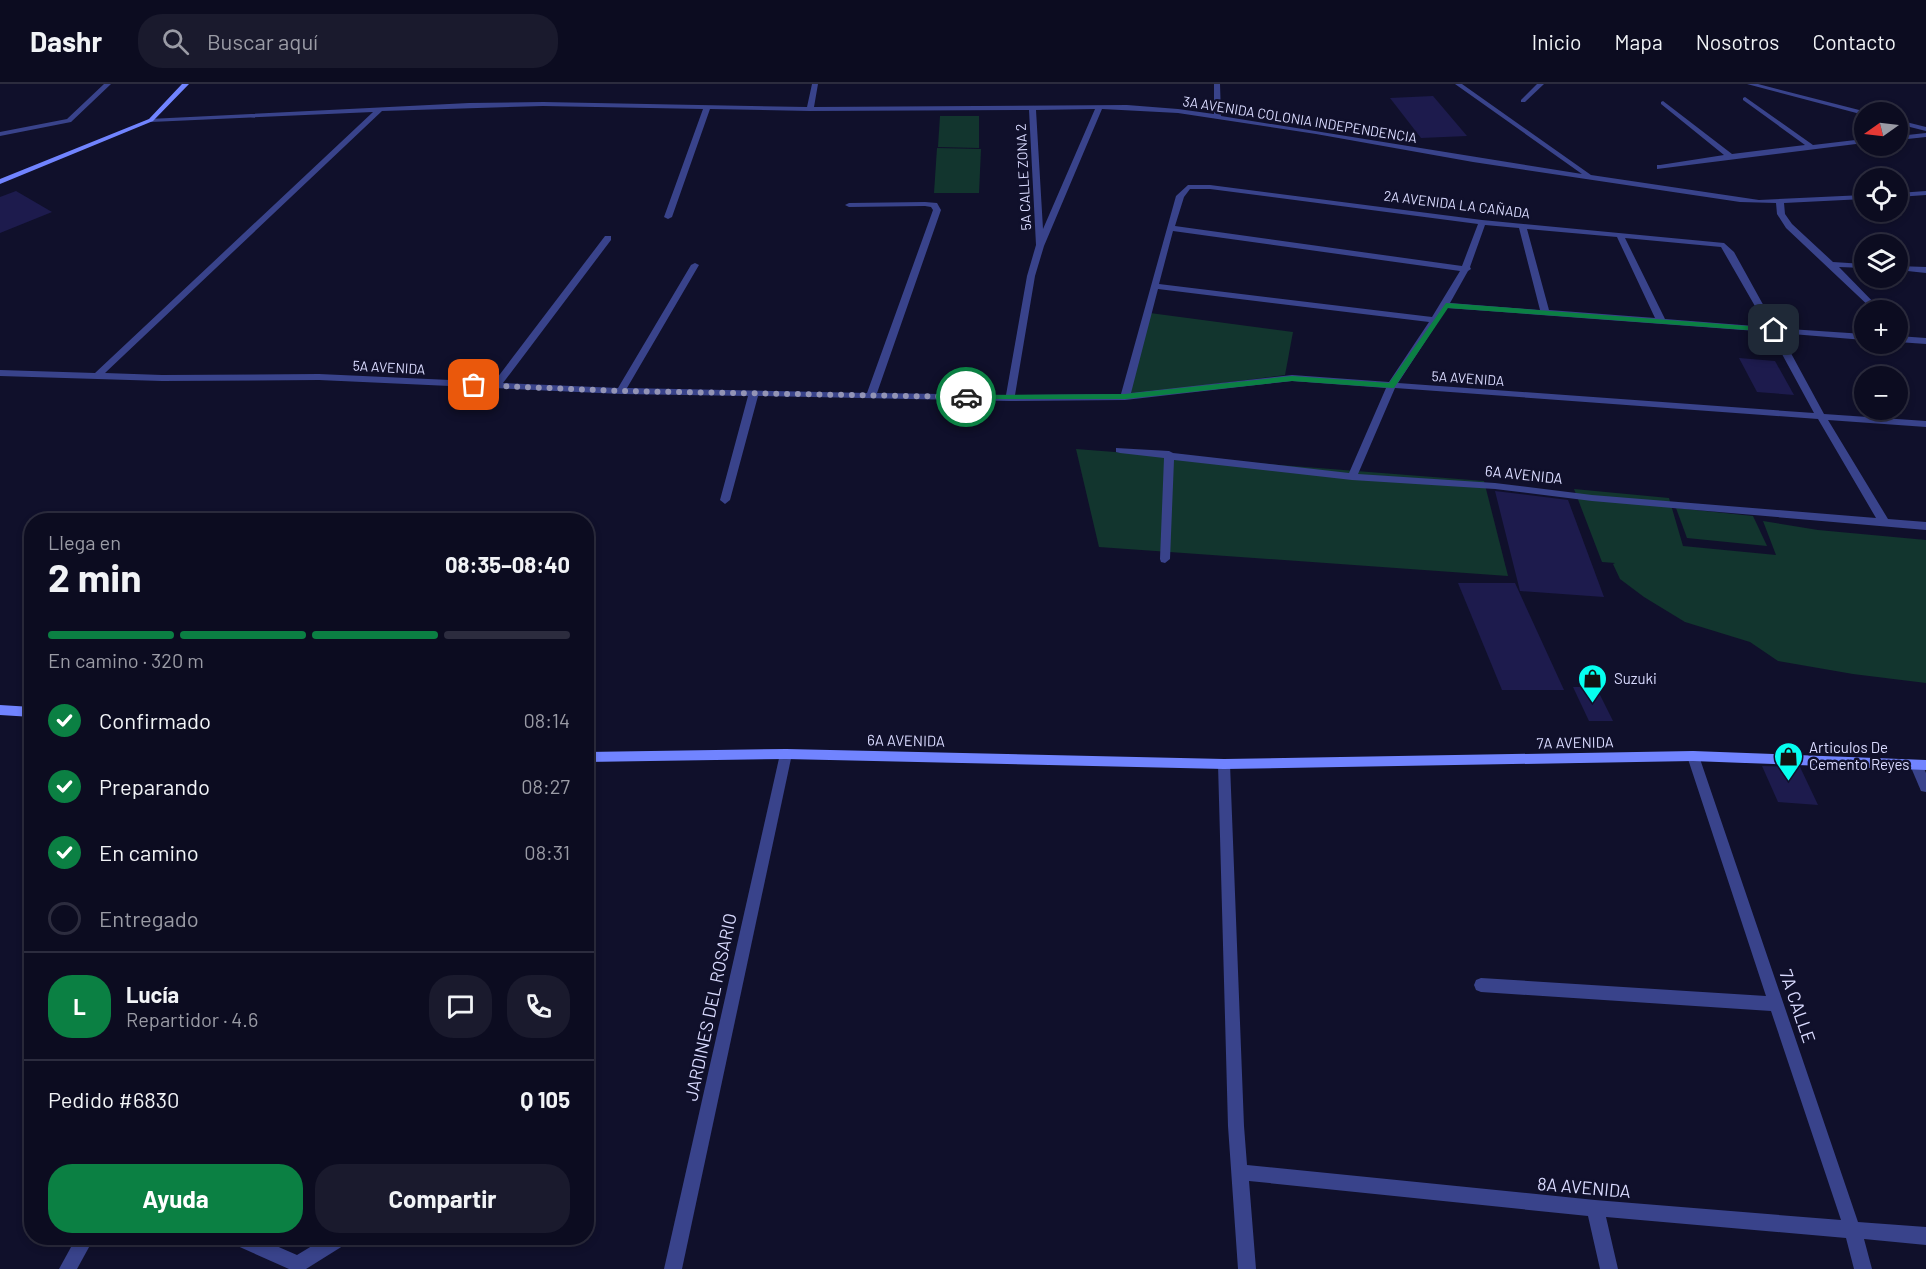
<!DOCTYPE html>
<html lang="es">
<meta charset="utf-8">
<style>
body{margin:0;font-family:Barlow,sans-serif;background:#1a1a2d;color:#f1f3f6;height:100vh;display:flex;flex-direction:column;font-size:22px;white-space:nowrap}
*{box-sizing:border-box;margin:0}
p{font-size:20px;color:#9a9ba5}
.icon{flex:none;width:33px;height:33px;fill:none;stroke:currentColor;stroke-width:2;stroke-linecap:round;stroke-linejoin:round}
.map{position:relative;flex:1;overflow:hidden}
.sheet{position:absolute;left:24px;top:429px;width:570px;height:732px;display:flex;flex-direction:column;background:#0c0c20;border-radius:24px;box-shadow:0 3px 9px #0003,0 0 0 2px #2c2c3e}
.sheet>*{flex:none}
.needle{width:39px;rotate:256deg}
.controls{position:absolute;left:1854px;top:18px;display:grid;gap:12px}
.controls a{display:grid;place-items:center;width:54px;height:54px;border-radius:50%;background:#0c0c20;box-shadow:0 3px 9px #0003,0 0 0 2px #2c2c3e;font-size:30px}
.pin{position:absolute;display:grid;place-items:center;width:51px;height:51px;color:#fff;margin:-26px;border-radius:12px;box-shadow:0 3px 9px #0006}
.courier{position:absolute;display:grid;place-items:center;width:60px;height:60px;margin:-30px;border:4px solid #0b8043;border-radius:50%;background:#fff;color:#222;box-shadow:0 2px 8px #0007}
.headline em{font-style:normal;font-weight:700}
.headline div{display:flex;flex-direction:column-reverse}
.headline{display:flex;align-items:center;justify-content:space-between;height:102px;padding:0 24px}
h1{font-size:39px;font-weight:700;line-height:45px}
.bar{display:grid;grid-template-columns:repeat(4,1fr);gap:9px 6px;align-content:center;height:72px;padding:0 24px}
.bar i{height:8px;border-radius:4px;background:#2c2c3e}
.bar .on{background:#0b8043}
.bar p{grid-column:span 4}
.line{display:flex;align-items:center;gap:15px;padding:0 24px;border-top:2px solid #2c2c3e}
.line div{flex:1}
.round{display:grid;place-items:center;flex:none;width:63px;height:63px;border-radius:24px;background:#1a1a2d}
ol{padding:0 24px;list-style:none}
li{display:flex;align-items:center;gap:18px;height:66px}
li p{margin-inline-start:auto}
li .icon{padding:6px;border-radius:50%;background:#0b8043;color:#fff;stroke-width:4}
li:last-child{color:#9a9ba5}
li i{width:33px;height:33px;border:3px solid #2c2c3e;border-radius:50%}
.cta{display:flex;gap:12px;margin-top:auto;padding:12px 24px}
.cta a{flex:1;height:69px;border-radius:24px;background:#0b8043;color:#fff;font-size:24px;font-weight:700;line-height:69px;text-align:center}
.cta a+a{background:#1a1a2d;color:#f1f3f6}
header{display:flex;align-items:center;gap:36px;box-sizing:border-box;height:84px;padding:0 30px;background:#0c0c20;border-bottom:2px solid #2c2c3e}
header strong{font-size:28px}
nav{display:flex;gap:33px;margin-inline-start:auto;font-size:21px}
.search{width:420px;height:54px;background:#1a1a2d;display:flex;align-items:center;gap:15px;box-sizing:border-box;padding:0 21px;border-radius:24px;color:#9a9ba5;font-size:22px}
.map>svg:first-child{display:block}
.green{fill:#12352e}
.building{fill:#1d1b4d}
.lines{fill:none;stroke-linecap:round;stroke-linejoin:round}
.street{fill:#39438b;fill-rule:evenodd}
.secondary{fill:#7184ff;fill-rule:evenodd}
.route{fill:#0b8043}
.done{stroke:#9394b5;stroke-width:6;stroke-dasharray:0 10.8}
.labels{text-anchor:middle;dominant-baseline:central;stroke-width:5;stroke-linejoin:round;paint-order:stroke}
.far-street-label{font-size:14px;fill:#dadbff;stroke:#10102b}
.street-label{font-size:15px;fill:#dadbff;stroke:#10102b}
.poi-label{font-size:15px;fill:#dadbff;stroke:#10102b;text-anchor:start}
.near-street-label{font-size:18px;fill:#dadbff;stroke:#10102b}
</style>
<header>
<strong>Dashr</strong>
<div class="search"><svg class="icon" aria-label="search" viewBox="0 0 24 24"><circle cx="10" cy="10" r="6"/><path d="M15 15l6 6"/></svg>Buscar aquí</div>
<nav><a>Inicio</a><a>Mapa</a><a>Nosotros</a><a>Contacto</a></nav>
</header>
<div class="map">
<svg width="1926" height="1185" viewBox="0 0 1926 1185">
<rect width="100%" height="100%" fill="#10102b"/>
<g class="green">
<path d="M940,32H979V64L938,63Z"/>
<path d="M937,64L981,65L979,109H934Z"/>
<path d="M1150,229L1293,248L1285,291L1129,311Z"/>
<path d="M1076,365L1484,397L1508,492L1099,463Z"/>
<path d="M1574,405L1669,414L1683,462L1776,471L1763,437L1818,446L1926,456V599L1853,590L1778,577L1750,558L1685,538L1644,513L1620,495L1613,480L1615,479L1602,478Z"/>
<path d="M1676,424L1753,432L1767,462L1687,454Z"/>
</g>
<g class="building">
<path d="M1433,12L1467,52L1421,54L1390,14Z"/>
<path d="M16,107L52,128L0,149V113Z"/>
<path d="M1739,274L1775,277L1794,311L1757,308Z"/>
<path d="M1495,407L1568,416L1604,513L1520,507Z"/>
<path d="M1458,499H1515L1564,606H1502Z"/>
<path d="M1573,603H1596L1613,637H1589Z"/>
<path d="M1762,682L1800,683L1818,721L1778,718Z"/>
</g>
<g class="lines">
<g class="street">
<path d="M104,0H111L71,38L0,52V48L67,35Z"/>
<path d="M812,0H818L814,23L1127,21L1178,25L1214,30V0H1220L1221,32L1582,90L1455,0H1462L1591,91L1759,116L1864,111V115L1784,119L1785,130L1792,140L1833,178L1864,180V184L1839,183L1881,226H1873L1786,144L1777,130L1776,119L1740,118L1473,78L1316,50L1178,29L1102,25L1044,162L1035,192L1015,311L1121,310L1176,112L1188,101H1210L1482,136L1724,159L1734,168L1776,244L1864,250V256L1780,249L1824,330L1926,337V343L1828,336L1888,435L1926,438V446L1592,417L1495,405L1352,396L1174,376L1170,475L1165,479L1161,478L1160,475L1164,374L1120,369L1116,368V364L1169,367L1173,369L1349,389L1386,304L1292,297L1125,316L1010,317L758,312L730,416L725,420L720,416L748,312L621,310L319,296L162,297L0,292V286L95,289L373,28L151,38L148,36L149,35L469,19L543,18L807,23ZM543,22L703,25L664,133L668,135L672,133L710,25L810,27L1029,26L1036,161L1027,192L1006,311L877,309L941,126L937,119L925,118L849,119L845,121L849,123L925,122L931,123L933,126L867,309L627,304L699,181L695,179L691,181L618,304L503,299L611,156V152H605L494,298L319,290L162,291L105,289L382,27ZM1095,25L1043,145L1036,26ZM1190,105H1210L1478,140L1462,182L1175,142L1184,113ZM1485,141L1519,144L1540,226L1450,219L1468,187L1471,185L1470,183ZM1527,145L1617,153L1655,234L1549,226ZM1173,147L1460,187L1432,233L1159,200ZM1625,154L1721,163L1767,243L1665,235ZM1158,205L1429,238L1389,298L1292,291L1131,309ZM1447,224L1770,248L1814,329L1398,299ZM1395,304L1818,335L1876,434L1592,411L1495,399L1358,390Z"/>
<path d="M1537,0H1544L1525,18H1521V16Z"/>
<path d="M1747,0H1758L1867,28H1864V31Z"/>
<path d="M1745,13L1813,61L1864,55V59L1657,85V81H1660L1724,71L1661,20V18L1663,17L1732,70L1805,61L1743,16V14Z"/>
<path d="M1898,36L1926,43V47L1898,40Z"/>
<path d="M1926,49V53L1898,56V52Z"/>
<path d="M1926,107V111L1898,113V109Z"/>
<path d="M1898,182L1926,183V189L1898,186Z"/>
<path d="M1898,252L1926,254V260L1898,258Z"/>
<path d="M786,665L790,666L792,670L682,1185H664L780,670L782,666Z"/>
<path d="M1693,667L1697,668L1699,672L1858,1138L1926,1143V1161L1864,1155L1872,1185H1854L1846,1154L1606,1133L1618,1185H1600L1588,1132L1249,1097L1256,1185H1238L1228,1042L1218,680L1219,676L1224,675L1229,676L1230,680L1244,1042L1247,1081L1595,1116L1841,1136L1771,927L1481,908L1476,906L1474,901L1476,896L1481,894L1766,912L1687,672L1689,668Z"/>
<path d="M1916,676L1921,677L1926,689V708L1921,707L1910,681L1911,677Z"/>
<path d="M76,1154H94L77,1185H59Z"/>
<path d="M230,1154H258L297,1171L325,1154H349L346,1160L306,1185H289L233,1160Z"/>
</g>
<g class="secondary">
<path d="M182,0H189L153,37L0,100V95L149,35Z"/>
<path d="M0,621L32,623V633L0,631Z"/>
<path d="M786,665L1224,675L1693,667L1926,676V686L1693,677L1224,685L786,675L586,678V668Z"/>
</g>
</g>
<path class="route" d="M1446,219L1774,244L1777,246L1774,248L1448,224L1394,304H1392L1292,297L1125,315H966L962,313L966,311L1125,310L1292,292L1389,299Z"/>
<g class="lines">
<path class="done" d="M474,301L621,307L966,313"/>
</g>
<defs>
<symbol id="shop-pin" viewBox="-11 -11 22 30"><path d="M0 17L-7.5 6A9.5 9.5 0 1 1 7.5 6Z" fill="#06fff0" stroke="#10102b"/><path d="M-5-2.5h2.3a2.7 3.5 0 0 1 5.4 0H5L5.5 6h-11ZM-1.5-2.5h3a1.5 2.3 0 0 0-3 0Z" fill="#111"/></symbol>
</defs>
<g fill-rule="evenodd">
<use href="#shop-pin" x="1576" y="578" width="33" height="45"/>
<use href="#shop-pin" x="1772" y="656" width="33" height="45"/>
</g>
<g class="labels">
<g class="far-street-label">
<text transform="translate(1300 35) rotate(9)">3A AVENIDA COLONIA INDEPENDENCIA</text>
<text transform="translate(1023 93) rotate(-93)">5A CALLE ZONA 2</text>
<text transform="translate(1457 120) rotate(7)">2A AVENIDA LA CAÑADA</text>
<text transform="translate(389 283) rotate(3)">5A AVENIDA</text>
<text transform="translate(1468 294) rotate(4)">5A AVENIDA</text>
</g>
<g class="street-label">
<text transform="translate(1524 390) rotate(6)">6A AVENIDA</text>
<text transform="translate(906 656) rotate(1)">6A AVENIDA</text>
<text transform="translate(1575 658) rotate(-1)">7A AVENIDA</text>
</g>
<g class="poi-label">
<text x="1614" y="594">Suzuki</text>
<text x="1809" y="663">Articulos De<tspan x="1809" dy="17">Cemento Reyes</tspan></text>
</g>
<g class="near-street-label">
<text transform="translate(1798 922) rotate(71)">7A CALLE</text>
<text transform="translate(710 923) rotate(-78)">JARDINES DEL ROSARIO</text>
<text transform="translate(1584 1103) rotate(5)">8A AVENIDA</text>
</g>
</g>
</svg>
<div class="controls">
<a><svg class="needle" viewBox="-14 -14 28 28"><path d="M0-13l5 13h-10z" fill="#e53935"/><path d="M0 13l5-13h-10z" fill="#9a9ba5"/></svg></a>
<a><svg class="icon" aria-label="locate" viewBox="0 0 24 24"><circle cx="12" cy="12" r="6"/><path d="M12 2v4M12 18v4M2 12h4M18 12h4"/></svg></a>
<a><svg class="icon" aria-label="layers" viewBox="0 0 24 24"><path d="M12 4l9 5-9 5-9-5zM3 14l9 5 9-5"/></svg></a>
<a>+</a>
<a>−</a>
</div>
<div class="pin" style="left:474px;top:301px;background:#ea580c"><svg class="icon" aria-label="bag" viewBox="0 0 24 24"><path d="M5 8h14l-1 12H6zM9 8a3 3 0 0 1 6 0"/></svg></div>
<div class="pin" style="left:1774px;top:246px;background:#1f2937"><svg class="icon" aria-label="home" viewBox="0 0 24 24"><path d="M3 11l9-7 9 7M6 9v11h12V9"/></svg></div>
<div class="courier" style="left:966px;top:313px"><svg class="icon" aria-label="car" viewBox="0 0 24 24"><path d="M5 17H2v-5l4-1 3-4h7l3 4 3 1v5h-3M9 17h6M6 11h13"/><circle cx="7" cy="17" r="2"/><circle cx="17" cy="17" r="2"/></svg></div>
<section class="sheet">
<div class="headline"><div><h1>2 min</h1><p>Llega en</p></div><em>08:35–08:40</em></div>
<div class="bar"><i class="on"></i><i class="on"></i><i class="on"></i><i></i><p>En camino · 320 m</p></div>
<ol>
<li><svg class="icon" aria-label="check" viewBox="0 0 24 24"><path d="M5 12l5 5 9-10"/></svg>Confirmado<p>08:14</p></li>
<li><svg class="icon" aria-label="check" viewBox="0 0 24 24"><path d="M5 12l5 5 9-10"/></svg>Preparando<p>08:27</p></li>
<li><svg class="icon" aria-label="check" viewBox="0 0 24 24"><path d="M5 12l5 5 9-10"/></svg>En camino<p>08:31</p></li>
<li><i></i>Entregado</li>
</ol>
<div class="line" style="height:108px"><b class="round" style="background:#0b8043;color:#fff">L</b><div><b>Lucía</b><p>Repartidor · 4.6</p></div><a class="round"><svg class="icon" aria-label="chat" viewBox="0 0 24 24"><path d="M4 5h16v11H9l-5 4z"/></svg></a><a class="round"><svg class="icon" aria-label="phone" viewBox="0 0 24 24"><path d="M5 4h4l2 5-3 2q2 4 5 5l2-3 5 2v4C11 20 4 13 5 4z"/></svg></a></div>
<div class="line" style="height:78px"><div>Pedido #6830</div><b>Q 105</b></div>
<div class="cta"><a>Ayuda</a><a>Compartir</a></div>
</section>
</div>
